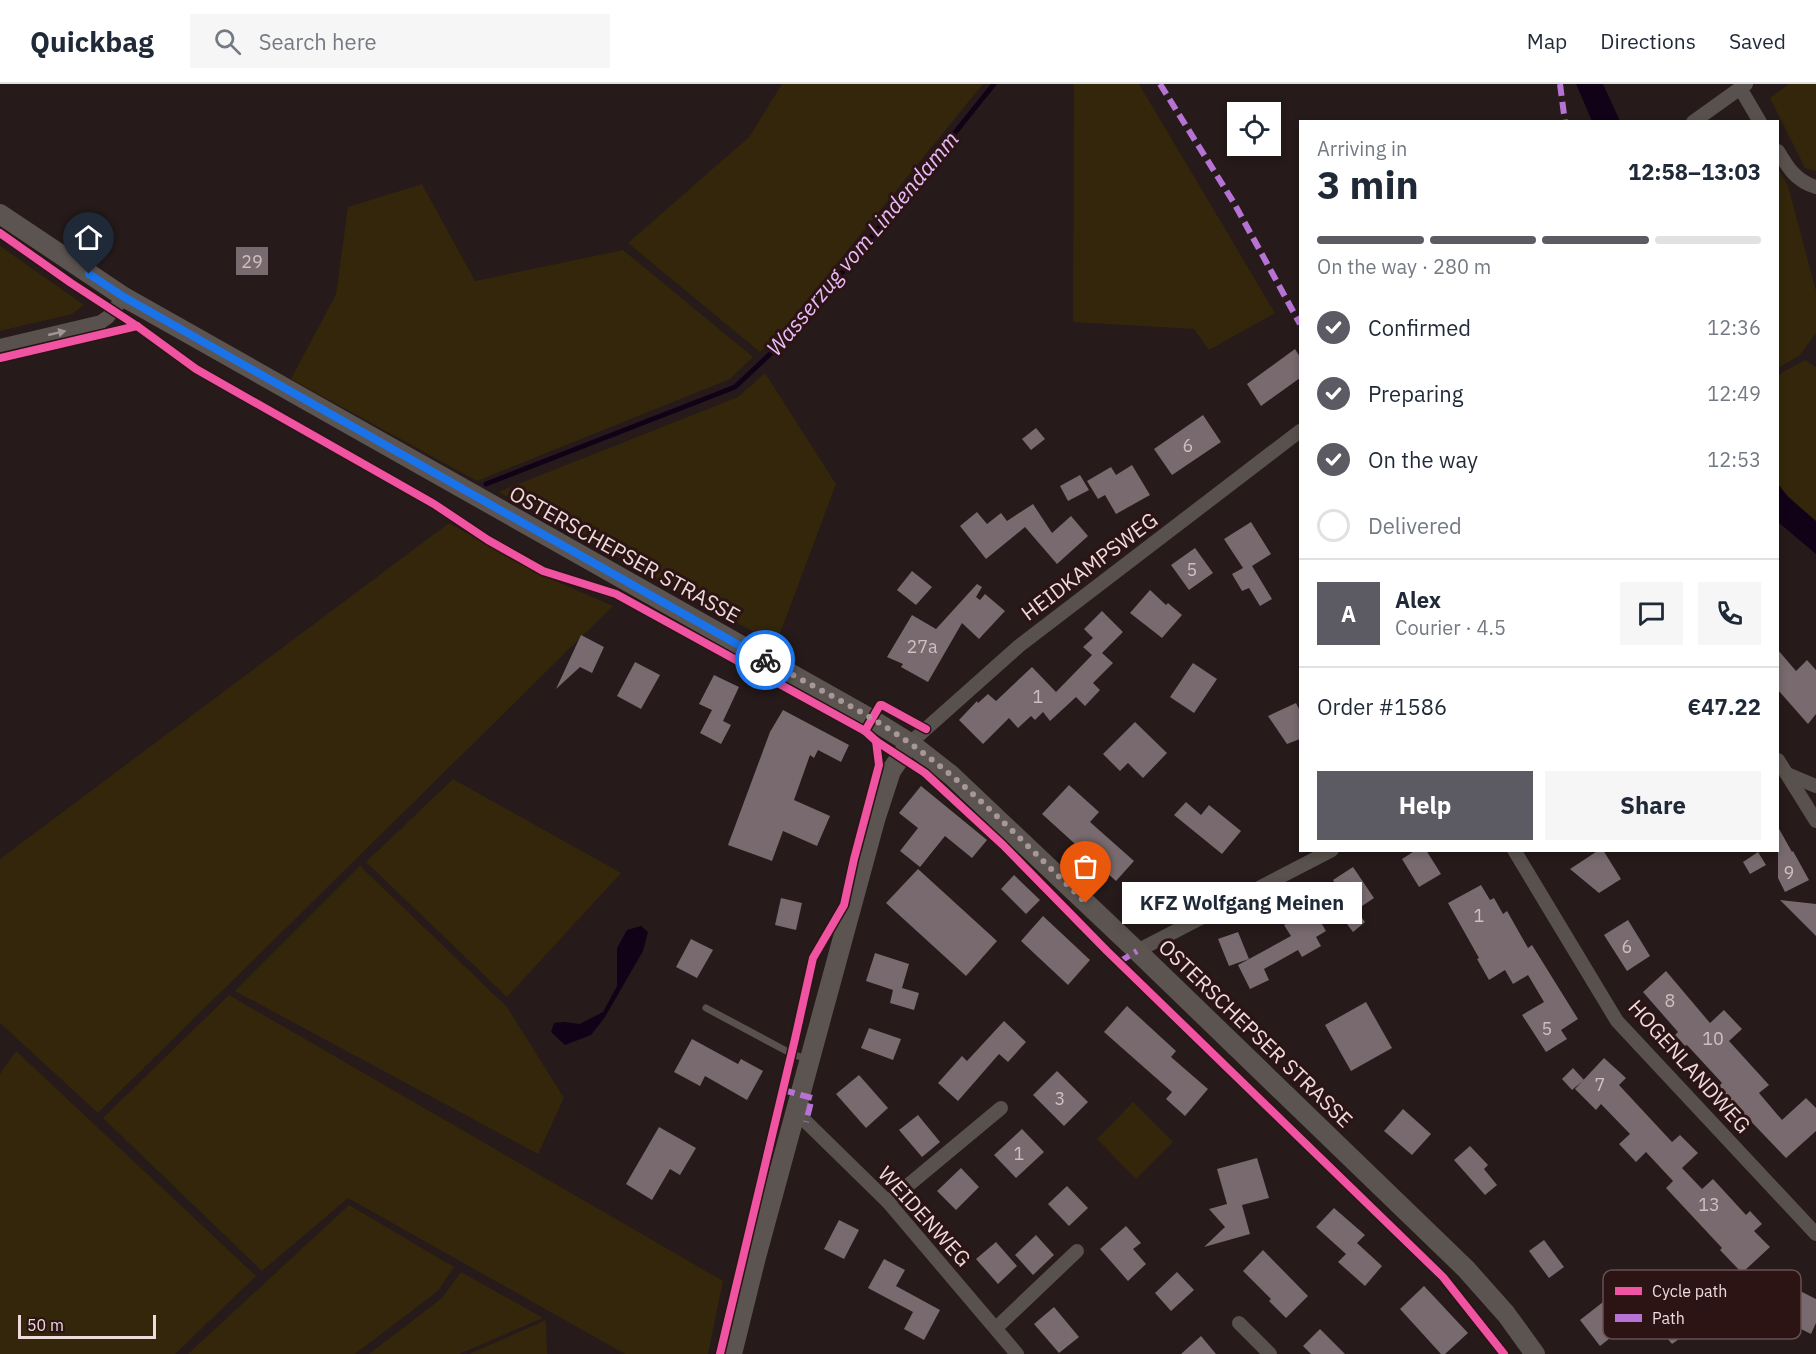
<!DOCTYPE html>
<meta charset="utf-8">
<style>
body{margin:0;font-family:"IBM Plex Sans",sans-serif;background:#f6f6f7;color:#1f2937;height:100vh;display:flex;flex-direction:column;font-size:22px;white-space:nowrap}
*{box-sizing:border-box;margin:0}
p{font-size:20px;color:#747a83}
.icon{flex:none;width:33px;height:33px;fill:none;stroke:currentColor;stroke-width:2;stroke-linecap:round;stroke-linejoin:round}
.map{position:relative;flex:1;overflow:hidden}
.drawer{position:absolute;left:1299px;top:36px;width:480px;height:732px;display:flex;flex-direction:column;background:#fff;border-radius:0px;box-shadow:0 3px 9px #0003}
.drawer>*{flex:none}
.buttons{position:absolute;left:1227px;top:18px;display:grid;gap:12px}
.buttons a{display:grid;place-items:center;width:54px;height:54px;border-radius:0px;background:#fff;box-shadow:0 3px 9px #0003;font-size:30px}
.scale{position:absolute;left:18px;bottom:15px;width:138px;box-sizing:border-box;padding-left:6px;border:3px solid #eddbdb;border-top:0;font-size:16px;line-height:21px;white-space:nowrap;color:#eddbdb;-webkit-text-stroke:4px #2c1414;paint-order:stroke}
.pin{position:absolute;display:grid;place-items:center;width:51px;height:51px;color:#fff;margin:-62px -26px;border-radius:50% 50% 50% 0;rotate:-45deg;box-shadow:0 0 6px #0007}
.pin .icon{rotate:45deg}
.courier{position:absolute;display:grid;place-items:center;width:60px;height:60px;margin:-30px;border:4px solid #1a73e8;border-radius:50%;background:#fff;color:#222;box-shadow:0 2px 8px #0007}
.bubble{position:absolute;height:42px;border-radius:0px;background:#fff;box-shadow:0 3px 9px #0003;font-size:20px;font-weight:700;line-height:42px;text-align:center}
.summary em{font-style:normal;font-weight:700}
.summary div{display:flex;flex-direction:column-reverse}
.summary{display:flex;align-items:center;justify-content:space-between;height:102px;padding:0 18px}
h1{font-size:39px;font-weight:700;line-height:45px}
.bar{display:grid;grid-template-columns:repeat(4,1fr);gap:9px 6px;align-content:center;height:72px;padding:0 18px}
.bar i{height:8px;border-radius:4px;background:#e0e1e3}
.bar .current{background:#5c5a62}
.bar p{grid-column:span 4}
.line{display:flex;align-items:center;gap:15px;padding:0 18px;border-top:2px solid #e0e1e3}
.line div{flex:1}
.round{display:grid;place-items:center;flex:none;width:63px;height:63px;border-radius:0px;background:#f6f6f7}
ol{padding:0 18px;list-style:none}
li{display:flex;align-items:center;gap:18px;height:66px}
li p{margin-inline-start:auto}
li .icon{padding:6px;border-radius:50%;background:#5c5a62;color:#fff;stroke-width:4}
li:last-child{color:#747a83}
li i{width:33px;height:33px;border:3px solid #e0e1e3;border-radius:50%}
.cta{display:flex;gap:12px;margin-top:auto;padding:12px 18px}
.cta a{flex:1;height:69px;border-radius:0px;background:#5c5a62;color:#fff;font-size:24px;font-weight:700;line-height:69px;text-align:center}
.cta a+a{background:#f6f6f7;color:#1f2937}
header{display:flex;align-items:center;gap:36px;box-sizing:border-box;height:84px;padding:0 30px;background:#fff;border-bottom:2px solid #e0e1e3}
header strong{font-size:28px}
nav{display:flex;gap:33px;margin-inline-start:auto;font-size:21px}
.search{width:420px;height:54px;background:#f6f6f7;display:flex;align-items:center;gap:15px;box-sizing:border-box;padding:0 21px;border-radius:0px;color:#747a83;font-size:22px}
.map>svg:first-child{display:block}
.green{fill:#33260a}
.water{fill:#120217}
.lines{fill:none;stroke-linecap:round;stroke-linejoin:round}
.stream{stroke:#120217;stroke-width:5}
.building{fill:#786a6e}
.lane{stroke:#58514d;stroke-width:7}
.street{stroke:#58514d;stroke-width:14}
.secondary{stroke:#5c5450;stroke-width:20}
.quiet{stroke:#b673d3;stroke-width:6;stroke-dasharray:12 6;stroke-linecap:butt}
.cycleway-casing{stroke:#2c1414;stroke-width:11}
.cycleway{stroke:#f153a3;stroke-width:8}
.oneway{fill:#a29694}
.done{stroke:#a79797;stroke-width:6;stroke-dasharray:0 10.8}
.route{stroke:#1a73e8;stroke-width:8}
.labels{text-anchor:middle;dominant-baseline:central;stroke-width:6;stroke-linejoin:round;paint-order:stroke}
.number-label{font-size:18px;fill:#d0bfc0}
.street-label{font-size:21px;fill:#eddbdb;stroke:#2c1414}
.water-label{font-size:22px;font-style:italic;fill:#e7bcf8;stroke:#2c1414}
.key{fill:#2c1414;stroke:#665050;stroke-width:1.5}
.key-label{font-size:16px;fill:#eddbdb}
</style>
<header>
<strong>Quickbag</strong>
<div class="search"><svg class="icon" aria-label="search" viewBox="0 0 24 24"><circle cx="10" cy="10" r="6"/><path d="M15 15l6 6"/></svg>Search here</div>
<nav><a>Map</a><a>Directions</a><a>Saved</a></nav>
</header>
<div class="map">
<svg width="1816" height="1270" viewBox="0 0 1816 1270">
<rect width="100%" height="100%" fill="#261a1a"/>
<g class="green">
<path d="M782,0H983L776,254L760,268L628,159L749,53Z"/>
<path d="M1074,0H1139L1275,229L1209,266L1194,245L1073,238Z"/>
<path d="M1789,0H1816V87L1805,84L1770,14Z"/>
<path d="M1778,84L1788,102L1816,207V249L1800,271L1778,284Z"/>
<path d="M422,100L475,197L623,166L753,273L730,295L477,397L291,295L336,210L348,123Z"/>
<path d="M0,162L84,221L72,230L0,247Z"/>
<path d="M1805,276L1816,283V438L1778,402V291Z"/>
<path d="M765,289L836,400L776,560L498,408L738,313Z"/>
<path d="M449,439L542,491L613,522L98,1029L0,939V775Z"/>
<path d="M453,695L621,789L507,913L366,778Z"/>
<path d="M360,782L507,923L564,1014L538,1070L235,907Z"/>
<path d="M229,911L723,1197L708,1270H625L348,1114L262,1187L103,1034Z"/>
<path d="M16,967L256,1192L175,1270H0V990Z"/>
<path d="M1133,1018L1173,1058L1136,1095L1097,1055Z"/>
<path d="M349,1121L454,1183L438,1207L355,1270H188Z"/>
<path d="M461,1188L543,1234L459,1270H369L442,1214Z"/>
<path d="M546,1236L547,1270H469Z"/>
</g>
<g class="water">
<path d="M1576,0H1603L1620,37H1592Z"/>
<path d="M1778,400L1788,413L1816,437V470L1778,438Z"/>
<path d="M641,842L648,848L643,867L605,933L591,951L565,961L551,948L554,939L564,938L580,940L603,928L617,902V864L627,846Z"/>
</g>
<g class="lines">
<path class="stream" d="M486,400L735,303L783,258L857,171L994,0"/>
</g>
<g class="building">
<rect x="236" y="163" width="32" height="28"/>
<path d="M1295,265L1300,273V294L1261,322L1247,300Z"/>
<path d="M1203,331L1221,358L1172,391L1154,365Z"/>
<path d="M1036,344L1045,355L1031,366L1022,355Z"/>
<path d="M1132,381L1150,411L1116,430L1105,411L1098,415L1087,397L1111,383L1116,391Z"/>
<path d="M1080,391L1089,406L1068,417L1060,402Z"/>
<path d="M1033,420L1052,449L1071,432L1088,452L1057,480L1025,443L986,475L960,442L977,428L987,440L1001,429L1007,437Z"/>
<path d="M1251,438L1271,470L1252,482L1272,515L1260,522L1249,504L1242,507L1232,490L1243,484L1224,455Z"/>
<path d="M1195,464L1213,489L1189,506L1171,481Z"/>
<path d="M912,487L932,503L916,521L897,506Z"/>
<path d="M977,500L982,503L976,513L980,516L985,510L1005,527L979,555L962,539L928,598L901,583L903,580L887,573L912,531L936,545Z"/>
<path d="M1150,506L1166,521L1168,519L1182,531L1162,554L1130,529Z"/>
<path d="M1102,527L1123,548L1102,569L1113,579L1093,599L1100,606L1085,622L1076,613L1050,637L1043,628L1035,636L1031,632L1018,644L1009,634L983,660L959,636L977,617L978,619L988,610L996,617L1032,583L1056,608L1092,571L1083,563L1093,554L1084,545Z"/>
<path d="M581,551L604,563L592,589L580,583L556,605Z"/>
<path d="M1778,566L1796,587L1807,576L1816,586V630L1808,640L1778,606Z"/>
<path d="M635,578L660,591L641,625L617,612Z"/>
<path d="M1193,579L1217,595L1194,629L1170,613Z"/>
<path d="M714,591L739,603L723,637L731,641L721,660L700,649L712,626L699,620Z"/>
<path d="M1296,619L1300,627V655L1287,660L1268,632Z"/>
<path d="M783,626L849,661L841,678L818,666L814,674L810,671L794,716L830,732L817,762L783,747L772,777L728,761L770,648Z"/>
<path d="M1135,638L1167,669L1143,694L1128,679L1120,687L1103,670Z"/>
<path d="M1069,701L1099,728L1090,738L1134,777L1116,797L1042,730Z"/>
<path d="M921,702L987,756L972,774L945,752L920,783L900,767L918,744L899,729Z"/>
<path d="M1186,718L1201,731L1209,721L1241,747L1222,770L1174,731Z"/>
<path d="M1778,743L1792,768L1793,767L1809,796L1785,808L1778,794Z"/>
<path d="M1416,766H1426L1441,790L1419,803L1402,775Z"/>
<path d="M1599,766H1603L1621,795L1599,809L1570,785Z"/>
<path d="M1758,768L1766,781L1750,790L1743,778Z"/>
<path d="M1353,783L1374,814L1356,826L1365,838L1353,848L1341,832L1351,824L1333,796Z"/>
<path d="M918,785L997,857L966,892L886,819Z"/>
<path d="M1014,791L1040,816L1026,830L1001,805Z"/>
<path d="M1481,801L1490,816L1494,814L1503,830L1507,827L1528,864L1532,861L1578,935L1561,946L1567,955L1546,968L1522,931L1544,918L1528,891L1513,900L1505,886L1489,896L1477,875L1479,874L1448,819Z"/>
<path d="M1304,810L1326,847L1316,853L1321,862L1302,873L1298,866L1264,885L1269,896L1250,905L1238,881L1291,852L1284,841L1294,835L1286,820Z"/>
<path d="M781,814L802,819L796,846L775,841Z"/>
<path d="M1780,816L1816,820V852Z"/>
<path d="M1043,832L1090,876L1068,901L1021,857Z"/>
<path d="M1628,836L1650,872L1627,887L1604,851Z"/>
<path d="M1238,848L1249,875L1229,882L1218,855Z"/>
<path d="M691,855L713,866L697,894L676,883Z"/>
<path d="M875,869L909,880L902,904L919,909L914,926L890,919L893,906L866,897Z"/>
<path d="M1666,887L1710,939L1724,926L1742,945L1729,957L1769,1001L1759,1009L1782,1036L1806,1014L1816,1024V1047L1786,1074L1718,1003L1722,999L1687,961L1685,962L1675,951L1678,948L1643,908Z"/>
<path d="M1366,918L1392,964L1351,987L1325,941Z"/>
<path d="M1127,922L1176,967L1171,973L1208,1005L1185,1032L1166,1015L1172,1008L1104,948Z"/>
<path d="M1004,937L1026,958L1008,978L999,970L958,1017L938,999L962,972L967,977Z"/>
<path d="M869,944L901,955L893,976L861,964Z"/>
<path d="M692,955L738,980L741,975L763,987L747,1016L705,992L700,1002L674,988Z"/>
<path d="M1604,974L1626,994L1619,1001L1672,1058L1680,1051L1698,1069L1682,1084L1702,1105L1713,1095L1746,1131L1750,1127L1762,1140L1754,1147L1770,1163L1742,1189L1720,1166L1722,1164L1666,1104L1673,1097L1646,1068L1636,1078L1619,1060L1630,1050L1601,1020L1596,1026L1575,1005Z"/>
<path d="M1573,984L1584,996L1572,1006L1562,995Z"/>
<path d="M1057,987L1088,1018L1064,1042L1033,1011Z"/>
<path d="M859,991L888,1024L866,1044L836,1010Z"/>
<path d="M1403,1025L1431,1050L1412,1071L1384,1047Z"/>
<path d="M918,1031L940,1058L922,1073L899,1046Z"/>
<path d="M659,1043L696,1064L680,1091L670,1085L652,1116L626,1100Z"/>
<path d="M1022,1045L1044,1068L1016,1094L994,1071Z"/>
<path d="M1470,1062L1488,1081L1484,1085L1497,1101L1485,1111L1454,1076Z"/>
<path d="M1257,1074L1269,1114L1242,1121L1250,1150L1204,1163L1225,1143L1209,1125L1227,1120L1217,1085Z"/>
<path d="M961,1084L979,1103L956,1126L937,1107Z"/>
<path d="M1067,1102L1088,1124L1069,1142L1048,1120Z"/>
<path d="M1334,1124L1365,1151L1357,1159L1382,1182L1365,1202L1338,1178L1346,1170L1316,1143Z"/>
<path d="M839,1136L859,1146L844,1175L824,1165Z"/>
<path d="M1126,1142L1141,1159L1133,1165L1146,1180L1128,1197L1100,1165Z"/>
<path d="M1036,1151L1054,1171L1033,1191L1015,1171Z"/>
<path d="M1544,1156L1564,1183L1549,1194L1529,1167Z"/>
<path d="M996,1158L1017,1182L998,1200L976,1175Z"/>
<path d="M1263,1166L1308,1212L1286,1234L1269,1217L1271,1215L1243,1187Z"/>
<path d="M884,1175L905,1186L896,1202L940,1226L924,1256L904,1245L913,1228L868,1204Z"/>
<path d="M1177,1188L1194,1206L1171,1227L1155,1209Z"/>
<path d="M1782,1198L1816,1215V1239L1811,1250L1767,1228Z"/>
<path d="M1424,1202L1468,1249L1445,1270H1441L1400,1225Z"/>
<path d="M1603,1218L1623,1244L1600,1262L1580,1236Z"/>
<path d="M1054,1223L1079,1253L1059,1269L1034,1240Z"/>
<path d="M1675,1238L1685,1251L1672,1260L1662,1248Z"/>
<path d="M1320,1245L1345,1270H1311L1303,1262Z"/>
<path d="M1201,1252L1216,1270H1181Z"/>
</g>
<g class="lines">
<path class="lane" d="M706,924L792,970L807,975"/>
<g class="street">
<path d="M1740,4L1760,38"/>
<path d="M1693,38L1746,0"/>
<path d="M1778,67C1788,84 1796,97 1816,103"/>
<path d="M0,262L101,238L108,233L124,213"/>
<path d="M910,659L1019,562L1300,347"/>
<path d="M1778,676L1816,737"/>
<path d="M1787,690L1816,702"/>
<path d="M1514,766L1617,937L1816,1150"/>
<path d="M1137,867L1332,766"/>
<path d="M796,1028L888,1118L1017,1270"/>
<path d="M888,1118L1001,1024"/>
<path d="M1239,1239L1270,1270"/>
<path d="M996,1244L1077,1167"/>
</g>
<g class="secondary">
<path d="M0,130L124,213L871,635L910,659L951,691L1137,867L1466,1185L1506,1230L1535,1270"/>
<path d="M732,1270L756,1173L875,736L891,687L910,659"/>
</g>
<g class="quiet">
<path d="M1160,0L1234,119L1300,240"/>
<path d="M1560,0L1565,38"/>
<path d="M1119,878L1137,867"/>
<path d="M783,1006L812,1014L806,1038"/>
</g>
<defs>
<g id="cycleway">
<path d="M0,149L71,199L137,242L196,285L434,420L488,456L543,487L616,510L865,647L876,657L925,689L1003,761L1107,867L1443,1193L1504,1270"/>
<path d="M0,274L137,242"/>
<path d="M865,647L880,621H882L926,645"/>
<path d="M720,1270L795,955L813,874L844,821L854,775L879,681L876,657"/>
</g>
</defs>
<use href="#cycleway" class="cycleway-casing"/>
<use href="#cycleway" class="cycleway"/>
</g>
<defs><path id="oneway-solid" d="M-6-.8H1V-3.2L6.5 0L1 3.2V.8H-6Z" transform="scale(1.5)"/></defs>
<use class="oneway" href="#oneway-solid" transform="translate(57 249) rotate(-13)"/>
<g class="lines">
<path class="done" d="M765,576C814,603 866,628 911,660C975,706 1030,765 1086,819"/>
<path class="route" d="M89,190L124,213L765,576"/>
</g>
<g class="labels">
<g class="number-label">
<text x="252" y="177">29</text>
<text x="1188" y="361">6</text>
<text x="1192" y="485">5</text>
<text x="922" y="562">27a</text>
<text x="1038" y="612">1</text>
<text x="1789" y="788">9</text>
<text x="1479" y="831">1</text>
<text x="1627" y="862">6</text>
<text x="1670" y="916">8</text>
<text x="1547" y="944">5</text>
<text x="1713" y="954">10</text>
<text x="1600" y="1000">7</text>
<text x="1060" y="1014">3</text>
<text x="1019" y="1069">1</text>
<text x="1709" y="1120">13</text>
</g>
<g class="street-label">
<text transform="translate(625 470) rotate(29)">OSTERSCHEPSER STRASSE</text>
<text transform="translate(1089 482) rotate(-37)">HEIDKAMPSWEG</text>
<text transform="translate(1256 949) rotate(44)">OSTERSCHEPSER STRASSE</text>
<text transform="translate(1690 982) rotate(48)">HOGENLANDWEG</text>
<text transform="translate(925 1132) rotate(48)">WEIDENWEG</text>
</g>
<g class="water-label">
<text transform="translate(862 159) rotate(-50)">Wasserzug vom Lindendamm</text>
</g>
</g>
<rect x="1603" y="1186" width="198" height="69" rx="9" class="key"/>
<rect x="1615" y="1203" width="27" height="8" fill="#f153a3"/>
<rect x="1615" y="1230" width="27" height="8" fill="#b673d3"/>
<g class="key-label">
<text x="1652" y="1213">Cycle path</text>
<text x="1652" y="1240">Path</text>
</g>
</svg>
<div class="buttons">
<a><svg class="icon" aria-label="locate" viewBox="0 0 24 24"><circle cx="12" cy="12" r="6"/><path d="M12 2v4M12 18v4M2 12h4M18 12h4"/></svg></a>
</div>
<div class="scale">50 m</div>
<div class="pin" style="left:1086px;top:819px;background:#ea580c"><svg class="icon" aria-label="bag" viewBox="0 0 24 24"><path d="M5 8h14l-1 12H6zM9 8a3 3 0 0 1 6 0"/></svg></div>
<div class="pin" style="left:89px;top:190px;background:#1f2937"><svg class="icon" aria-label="home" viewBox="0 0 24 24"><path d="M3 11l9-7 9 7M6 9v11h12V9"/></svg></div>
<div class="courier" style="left:765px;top:576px"><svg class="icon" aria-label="bike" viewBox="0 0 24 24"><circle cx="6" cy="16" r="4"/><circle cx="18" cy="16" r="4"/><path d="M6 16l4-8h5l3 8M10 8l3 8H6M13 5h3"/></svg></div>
<div class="bubble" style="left:1122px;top:798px;width:240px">KFZ Wolfgang Meinen</div>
<section class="drawer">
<div class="summary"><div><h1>3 min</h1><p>Arriving in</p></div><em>12:58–13:03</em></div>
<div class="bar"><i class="current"></i><i class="current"></i><i class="current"></i><i></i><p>On the way · 280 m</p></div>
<ol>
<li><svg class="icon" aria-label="check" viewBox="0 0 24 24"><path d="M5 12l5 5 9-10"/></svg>Confirmed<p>12:36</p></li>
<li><svg class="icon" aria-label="check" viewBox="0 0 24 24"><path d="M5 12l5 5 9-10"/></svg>Preparing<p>12:49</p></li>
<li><svg class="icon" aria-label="check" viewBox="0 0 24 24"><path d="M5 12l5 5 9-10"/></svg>On the way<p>12:53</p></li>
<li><i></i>Delivered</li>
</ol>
<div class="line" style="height:108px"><b class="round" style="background:#5c5a62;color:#fff">A</b><div><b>Alex</b><p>Courier · 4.5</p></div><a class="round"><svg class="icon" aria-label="chat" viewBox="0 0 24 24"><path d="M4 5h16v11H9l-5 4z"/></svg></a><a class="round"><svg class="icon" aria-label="phone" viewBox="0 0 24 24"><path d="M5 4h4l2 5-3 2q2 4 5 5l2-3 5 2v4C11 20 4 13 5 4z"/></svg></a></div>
<div class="line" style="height:78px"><div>Order #1586</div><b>€47.22</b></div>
<div class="cta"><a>Help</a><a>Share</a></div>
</section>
</div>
